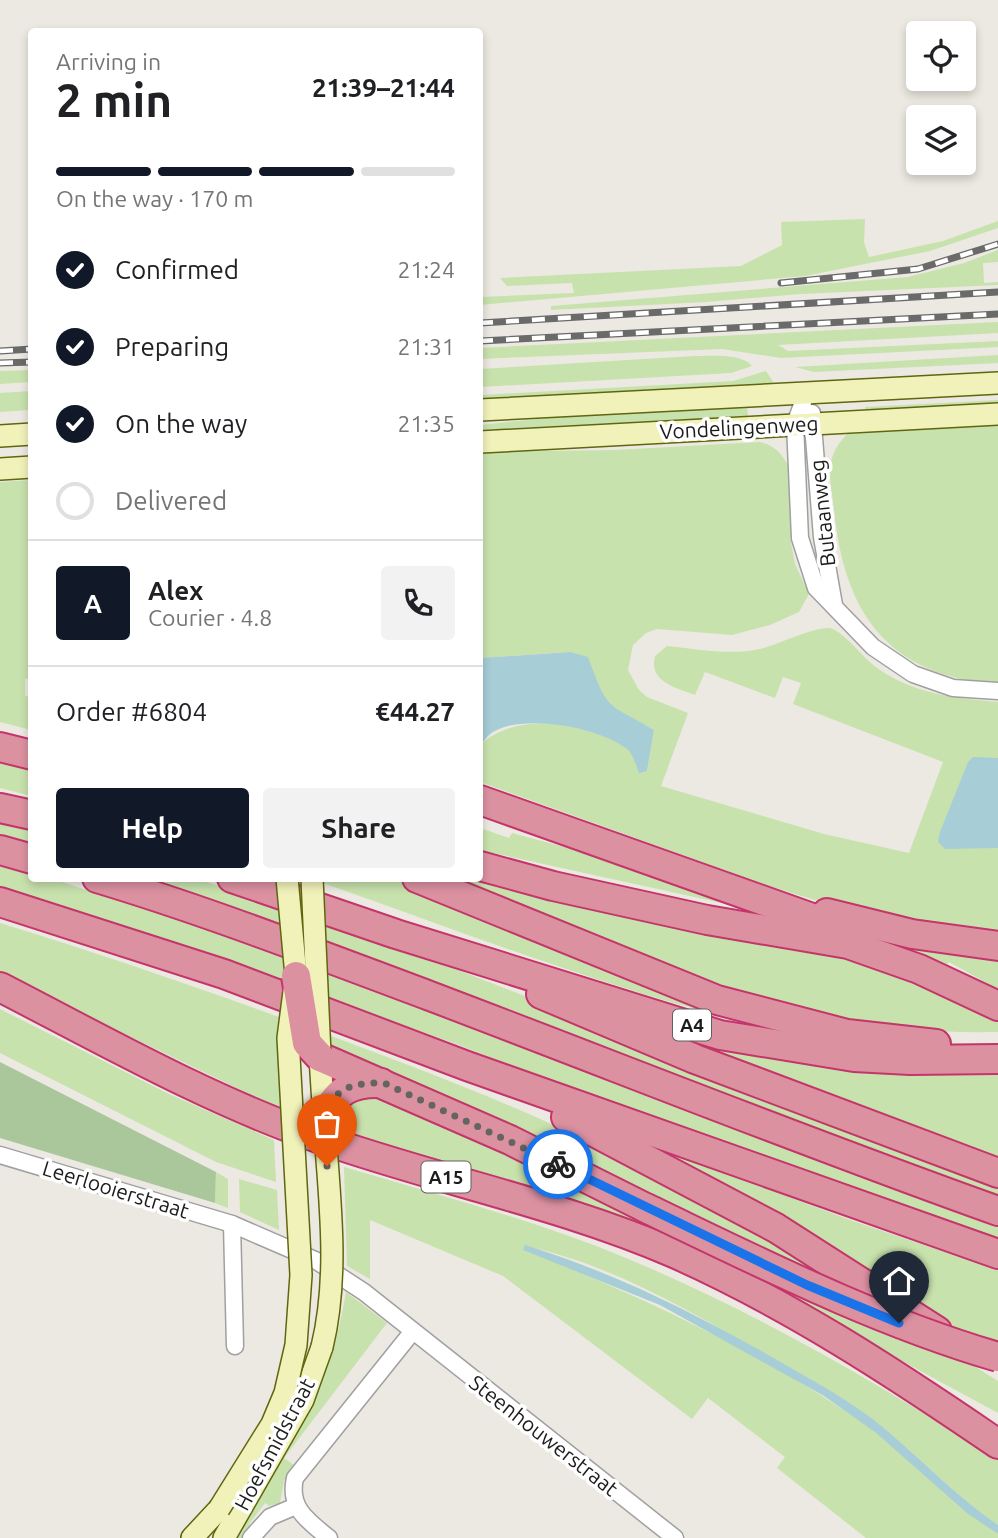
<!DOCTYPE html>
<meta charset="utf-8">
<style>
body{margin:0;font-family:Ubuntu,sans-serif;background:#f2f2f2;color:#202124;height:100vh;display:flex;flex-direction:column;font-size:26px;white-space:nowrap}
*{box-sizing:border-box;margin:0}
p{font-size:23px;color:#757577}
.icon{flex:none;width:38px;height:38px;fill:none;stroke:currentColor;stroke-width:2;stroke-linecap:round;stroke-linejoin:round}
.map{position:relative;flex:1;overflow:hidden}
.side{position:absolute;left:28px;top:28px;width:455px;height:854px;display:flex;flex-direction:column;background:#fff;border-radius:7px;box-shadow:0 4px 10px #0003}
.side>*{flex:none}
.controls{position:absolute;left:906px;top:21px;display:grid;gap:14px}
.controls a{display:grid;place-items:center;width:70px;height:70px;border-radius:7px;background:#fff;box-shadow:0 4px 10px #0003;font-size:35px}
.pin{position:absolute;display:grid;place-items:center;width:60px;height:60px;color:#fff;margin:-72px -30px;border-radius:50% 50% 50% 0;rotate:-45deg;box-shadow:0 0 7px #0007}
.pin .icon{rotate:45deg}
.courier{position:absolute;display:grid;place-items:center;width:70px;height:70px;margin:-35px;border:5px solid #1a73e8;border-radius:50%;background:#fff;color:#222;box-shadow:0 2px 9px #0007}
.summary em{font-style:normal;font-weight:700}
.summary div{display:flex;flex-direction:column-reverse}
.summary{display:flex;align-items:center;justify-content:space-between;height:119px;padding:0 28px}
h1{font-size:46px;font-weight:700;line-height:52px}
.bar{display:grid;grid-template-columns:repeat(4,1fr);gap:10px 7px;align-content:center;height:84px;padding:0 28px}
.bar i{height:9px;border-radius:5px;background:#e0e0e0}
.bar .selected{background:#111827}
.bar p{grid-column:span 4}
.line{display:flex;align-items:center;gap:18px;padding:0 28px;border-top:2px solid #e0e0e0}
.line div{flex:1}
.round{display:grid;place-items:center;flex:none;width:74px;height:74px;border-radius:7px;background:#f2f2f2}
ol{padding:0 28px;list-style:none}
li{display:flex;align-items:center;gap:21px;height:77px}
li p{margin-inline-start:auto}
li .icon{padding:7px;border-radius:50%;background:#111827;color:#fff;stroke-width:4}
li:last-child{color:#757577}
li i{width:38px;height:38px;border:4px solid #e0e0e0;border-radius:50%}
.cta{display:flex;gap:14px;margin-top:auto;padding:14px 28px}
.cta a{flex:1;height:80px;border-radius:7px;background:#111827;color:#fff;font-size:28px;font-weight:700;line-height:80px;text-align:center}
.cta a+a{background:#f2f2f2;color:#202124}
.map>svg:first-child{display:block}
.grass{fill:#c8e2ad;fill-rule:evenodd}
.forest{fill:#aac79b}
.water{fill:#a7cdd6}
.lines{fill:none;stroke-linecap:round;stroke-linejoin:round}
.street-casing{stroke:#a0a0a0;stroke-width:19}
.secondary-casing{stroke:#5f660f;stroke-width:24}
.highway-casing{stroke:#c4356b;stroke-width:32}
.street{stroke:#fff;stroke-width:16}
.secondary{stroke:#f1f2ba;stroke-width:21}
.highway{stroke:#dc91a1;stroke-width:28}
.rail-casing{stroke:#6a6a6a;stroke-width:7}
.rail{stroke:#fff;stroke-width:4.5;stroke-dasharray:13;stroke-linecap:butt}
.secondary-bridge-casing{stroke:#5f660f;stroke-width:24;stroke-linecap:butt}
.highway-bridge-casing{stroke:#c4356b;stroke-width:32;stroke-linecap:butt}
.secondary-bridge{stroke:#f1f2ba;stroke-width:21}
.highway-bridge{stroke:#dc91a1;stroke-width:28}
.done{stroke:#656461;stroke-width:7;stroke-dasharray:0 12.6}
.route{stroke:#1a73e8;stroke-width:9}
.labels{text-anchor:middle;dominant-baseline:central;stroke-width:7;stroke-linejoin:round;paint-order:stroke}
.shield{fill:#fff;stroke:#606060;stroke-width:2}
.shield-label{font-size:19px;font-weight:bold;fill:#1c1c1c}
.street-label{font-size:21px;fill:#1c1c1c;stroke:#fff}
</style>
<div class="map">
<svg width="998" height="1538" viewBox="0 0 998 1538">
<rect width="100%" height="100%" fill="#ece9e2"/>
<g class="grass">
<path d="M865,219L864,242L869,257L943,241L998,221V228L930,251L805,276L480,305V297L574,293L572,283L507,286L500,278L741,266L782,245L781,222Z"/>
<path d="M998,250V262L983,263L984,283L998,282V285L801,294L706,302L551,310V306L908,277L964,263Z"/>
<path d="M998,322V333L778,345L788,351L998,341V347L781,358L722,349L480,359V348Z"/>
<path d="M998,355V363L814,372L795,367Z"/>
<path d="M694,356C710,356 742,353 752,366L731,373L480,387V369Z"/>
<path d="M31,370V382L0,384V371Z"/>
<path d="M766,371L776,386L480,402V395L733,381Z"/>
<path d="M31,391V410L0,412V393Z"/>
<path d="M998,400V404L865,411V407Z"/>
<path d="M747,405L748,416L480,430V425L565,416Z"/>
<path d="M998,425V684C887,676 844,613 834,509C830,476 823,460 847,434Z"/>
<path d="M760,442C801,452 793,503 794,536L790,537L795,564L809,594L799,612L770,625L732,635L657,629L646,633L633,645L628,670L639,690L647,697L688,713L661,786L824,834L909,853L943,762L793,704L801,683L783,677L775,698L705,672L695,695C677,688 648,682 655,656L667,646C699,649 736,657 767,647C780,643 823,623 833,629C849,637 862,657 877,668C914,694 954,698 998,702V933L867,916L769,886L480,782V746C511,711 589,721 626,748C634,754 634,763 647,771L654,730L611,707L570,652L480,658V452L615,450Z"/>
<path d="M31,480V678L25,679V696L31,697V730L0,722V482Z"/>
<path d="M0,754L31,761V796L0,788Z"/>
<path d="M0,821L31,830V847L0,838Z"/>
<path d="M480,828L509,838L512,833L605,858L749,909L480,850Z"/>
<path d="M0,864L31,873L32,878L59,881L263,948L998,1222V1248L637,1116L459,1045L150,935L0,888Z"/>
<path d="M480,878L890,965L998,1018V1032C938,1033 877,1029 818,1016C691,988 572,930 454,879Z"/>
<path d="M135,879H198L417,954L998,1180V1196Z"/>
<path d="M320,879H398L529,934L806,1036C640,1002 480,938 320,882Z"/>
<path d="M0,923C108,956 214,993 320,1032C412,1066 503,1100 592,1143C733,1211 865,1298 998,1381V1413L756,1282L549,1194L349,1133L270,1104L0,974ZM279,1027L363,1094L322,1112L282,1099Z"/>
<path d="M866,930L998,954V989L949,962L946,966Z"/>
<path d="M0,1009L169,1094L274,1140L276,1182L216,1162L0,1053Z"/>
<path d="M712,1044L998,1069V1158L708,1052Z"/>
<path d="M615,1132L853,1221L998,1270V1359Z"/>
<path d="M344,1167C438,1195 535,1220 626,1258C756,1312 879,1384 998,1459V1525C957,1497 922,1460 884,1428C848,1399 807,1377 767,1355C691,1312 610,1263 524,1246V1250C646,1298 764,1354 872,1429C917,1461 953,1503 998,1534V1538H866L777,1468L785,1457L708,1398L692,1419L503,1276L370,1220V1279L347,1266Z"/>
<path d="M216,1172L228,1179V1208L215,1203Z"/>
<path d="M239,1179L277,1190L279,1230L240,1212Z"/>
<path d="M346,1292L387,1323L284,1458L294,1465L284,1481L280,1503L269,1506L265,1503L249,1524L253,1527L244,1538H230L243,1524C292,1442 330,1388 346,1292Z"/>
</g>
<path class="forest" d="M0,1062L216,1172L215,1203L0,1138Z"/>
<g class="water">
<path d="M570,652L588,657C609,714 606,701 654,730L647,771L639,773C636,765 633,754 627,749C599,727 520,712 490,734C486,737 483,743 480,746V658Z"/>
<path d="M973,757L998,758V848L945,849L938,842L940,832L968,762Z"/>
<path d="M525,1245C613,1272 692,1312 772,1357C810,1379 850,1400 884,1428C922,1460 957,1497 998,1525V1534L967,1513L875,1432L824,1396L660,1305L523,1250Z"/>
</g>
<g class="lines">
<defs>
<g id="street">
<path d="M806,394L795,424L800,538L816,588L873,647L913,674L953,688L998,691"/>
<path d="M812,413L822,537L834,605"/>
<path d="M0,1155L232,1224L315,1260L364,1292L675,1538"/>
<path d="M232,1224L235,1346"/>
<path d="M251,1538L270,1517L296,1506"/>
<path d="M329,1538C308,1521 288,1508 295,1478L413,1331"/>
</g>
<g id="secondary">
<path d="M480,410L998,383"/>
<path d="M0,436L32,434"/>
<path d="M480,442L998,414"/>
<path d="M0,469L32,467"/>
<path d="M320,1057L324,1120"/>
<path d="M192,1538L219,1509"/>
<path d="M224,1538L303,1400L322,1347"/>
</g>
<g id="highway">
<path d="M0,747L32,755"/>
<path d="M480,800L843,929"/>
<path d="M0,808L32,815"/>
<path d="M0,850L32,859"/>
<path d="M480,866L553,886L707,920L848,944L919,969L998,1006"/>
<path d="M97,878C210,912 320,955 430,996C620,1068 807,1143 998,1211"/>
<path d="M232,878L396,934L720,1035L854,1057L910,1060L998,1059"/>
<path d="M417,878L717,1000L847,1034L936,1044"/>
<path d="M0,902L224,974L467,1066L998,1254"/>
<path d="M827,913L912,934L998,946"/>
<path d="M0,987C101,1039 207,1099 315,1137C433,1179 558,1203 674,1253C789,1304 894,1373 998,1444"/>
<path d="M541,994L695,1059L998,1173"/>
<path d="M320,1057L510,1140L646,1208"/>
<path d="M566,1117L776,1228L937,1331"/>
<path d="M324,1120C334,1091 351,1082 381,1083"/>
</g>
</defs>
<use href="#street" class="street-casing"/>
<use href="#secondary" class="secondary-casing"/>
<use href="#highway" class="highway-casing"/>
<use href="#street" class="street"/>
<use href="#secondary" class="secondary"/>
<use href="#highway" class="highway"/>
<defs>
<g id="rail">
<path d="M781,283L918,269L998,244"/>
<path d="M480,323L998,292"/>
<path d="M480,341L998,314"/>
<path d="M0,351L32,349"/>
<path d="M0,363L32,362"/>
</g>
</defs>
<use href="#rail" class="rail-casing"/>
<use href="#rail" class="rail"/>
<defs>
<g id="secondary-bridge">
<path d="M312,878L320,1055"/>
<path d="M322,1347C340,1273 329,1195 324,1120"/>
<path d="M219,1509L272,1424L285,1393L296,1345L301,1275L288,1038L296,976L287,878"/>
</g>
<g id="highway-bridge">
<path d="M296,976L307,1043L320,1057"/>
<path d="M646,1208C761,1263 875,1321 998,1357"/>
</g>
</defs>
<use href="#secondary-bridge" class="secondary-bridge-casing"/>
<use href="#highway-bridge" class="highway-bridge-casing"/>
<use href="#secondary-bridge" class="secondary-bridge"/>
<use href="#highway-bridge" class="highway-bridge"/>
</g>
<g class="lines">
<path class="done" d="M327,1166C324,1115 320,1081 384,1083L558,1164"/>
<path class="route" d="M558,1164L807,1285L899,1323"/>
</g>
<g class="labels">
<g class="shield">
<rect x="673" y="1009.5" width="38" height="31" rx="5"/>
<rect x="421.5" y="1161.5" width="49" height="31" rx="5"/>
</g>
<g class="shield-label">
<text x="692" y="1025">A4</text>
<text x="446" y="1177">A15</text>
</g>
<g class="street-label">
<text transform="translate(739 427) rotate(-3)">Vondelingenweg</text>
<text transform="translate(822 513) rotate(-96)">Butaanweg</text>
<text transform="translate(116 1189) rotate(17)">Leerlooierstraat</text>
<text transform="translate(544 1435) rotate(38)">Steenhouwerstraat</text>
<text transform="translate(274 1444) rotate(-62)">Hoefsmidstraat</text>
</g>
</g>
</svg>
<div class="controls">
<a><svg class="icon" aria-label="locate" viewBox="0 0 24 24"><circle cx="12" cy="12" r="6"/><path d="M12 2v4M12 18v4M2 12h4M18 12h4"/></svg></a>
<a><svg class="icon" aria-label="layers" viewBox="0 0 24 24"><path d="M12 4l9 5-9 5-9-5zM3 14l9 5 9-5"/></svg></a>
</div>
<div class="pin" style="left:327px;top:1166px;background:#ea580c"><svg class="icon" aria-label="bag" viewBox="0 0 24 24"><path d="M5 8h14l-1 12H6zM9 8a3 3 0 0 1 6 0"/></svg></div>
<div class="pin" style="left:899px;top:1323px;background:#1f2937"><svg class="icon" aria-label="home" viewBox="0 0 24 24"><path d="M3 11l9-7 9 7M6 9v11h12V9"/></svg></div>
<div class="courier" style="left:558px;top:1164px"><svg class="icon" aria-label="bike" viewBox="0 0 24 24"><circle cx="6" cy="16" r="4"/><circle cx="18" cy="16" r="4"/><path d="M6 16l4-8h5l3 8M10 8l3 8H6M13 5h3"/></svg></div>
<section class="side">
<div class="summary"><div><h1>2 min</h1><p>Arriving in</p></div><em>21:39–21:44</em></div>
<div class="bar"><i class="selected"></i><i class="selected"></i><i class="selected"></i><i></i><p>On the way · 170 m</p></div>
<ol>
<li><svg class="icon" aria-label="check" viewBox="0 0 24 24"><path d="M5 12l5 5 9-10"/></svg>Confirmed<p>21:24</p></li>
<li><svg class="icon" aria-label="check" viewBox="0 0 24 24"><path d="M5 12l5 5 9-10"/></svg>Preparing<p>21:31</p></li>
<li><svg class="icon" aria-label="check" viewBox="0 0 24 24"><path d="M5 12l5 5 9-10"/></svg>On the way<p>21:35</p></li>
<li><i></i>Delivered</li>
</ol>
<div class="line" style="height:126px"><b class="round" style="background:#111827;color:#fff">A</b><div><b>Alex</b><p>Courier · 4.8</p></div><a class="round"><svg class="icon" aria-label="phone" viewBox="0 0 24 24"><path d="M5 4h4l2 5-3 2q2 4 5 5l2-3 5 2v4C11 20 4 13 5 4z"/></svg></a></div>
<div class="line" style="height:91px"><div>Order #6804</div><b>€44.27</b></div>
<div class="cta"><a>Help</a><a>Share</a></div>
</section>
</div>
